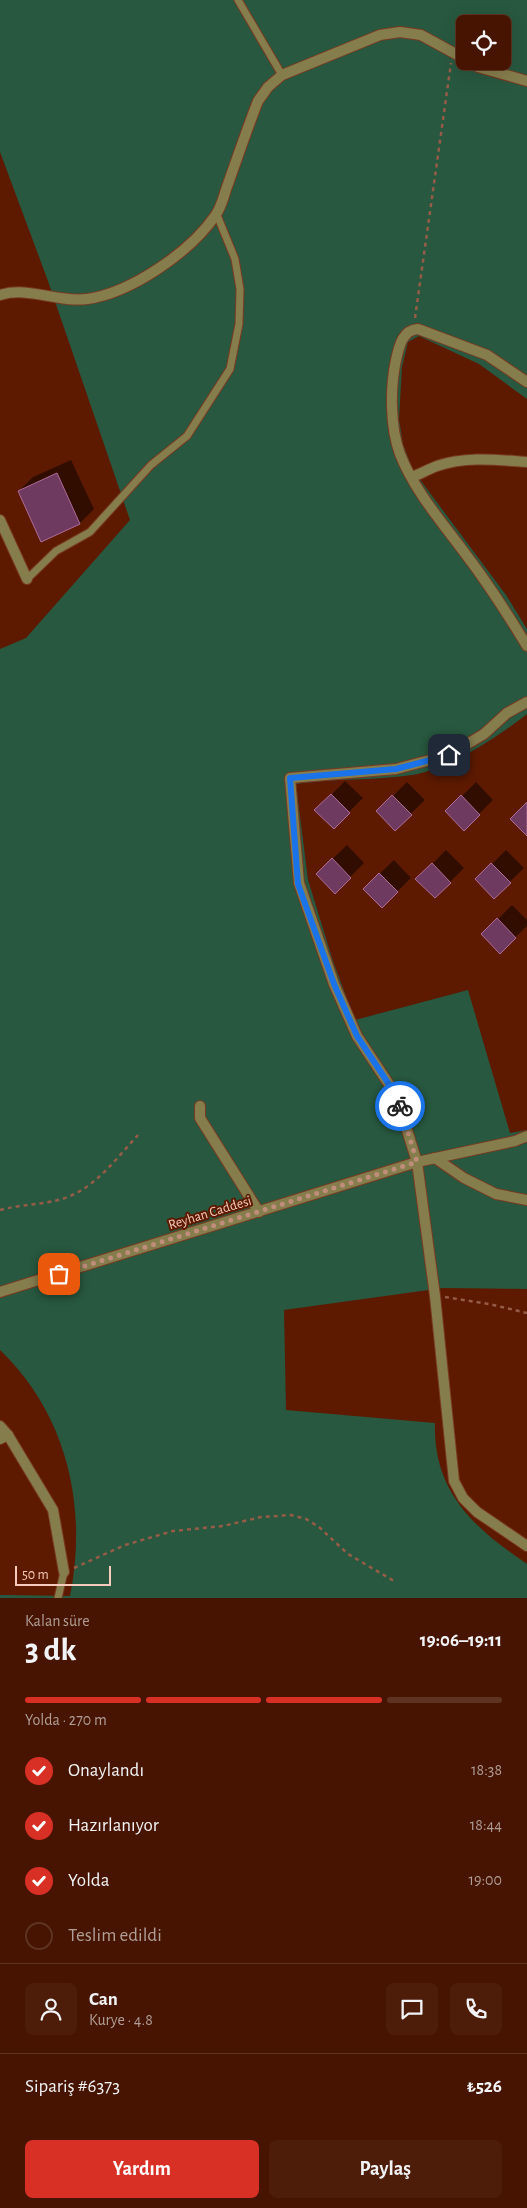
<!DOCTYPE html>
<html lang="tr">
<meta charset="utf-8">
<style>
body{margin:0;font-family:"Alegreya Sans",sans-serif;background:#4d1d0a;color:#f1f3f6;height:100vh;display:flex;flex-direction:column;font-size:19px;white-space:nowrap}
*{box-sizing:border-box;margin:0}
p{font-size:16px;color:#b09e99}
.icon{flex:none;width:28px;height:28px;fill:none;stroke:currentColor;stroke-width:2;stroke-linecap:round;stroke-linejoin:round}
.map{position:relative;height:1598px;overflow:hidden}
.side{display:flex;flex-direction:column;background:#461400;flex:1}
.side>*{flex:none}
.tools{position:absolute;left:456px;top:15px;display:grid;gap:10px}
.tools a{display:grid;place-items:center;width:55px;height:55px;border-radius:8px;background:#461400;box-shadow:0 5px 20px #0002,0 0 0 1px #5e3322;font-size:25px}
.scale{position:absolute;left:15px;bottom:12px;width:96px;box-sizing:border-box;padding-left:5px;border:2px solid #f6cbbd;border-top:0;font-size:14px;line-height:18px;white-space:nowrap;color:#f6cbbd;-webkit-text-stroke:4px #5d1a00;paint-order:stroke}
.pin{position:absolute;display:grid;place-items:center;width:42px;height:42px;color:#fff;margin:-21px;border-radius:10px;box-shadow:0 2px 8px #0006}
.courier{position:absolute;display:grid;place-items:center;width:50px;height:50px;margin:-25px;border:4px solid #1a73e8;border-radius:50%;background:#fff;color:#222;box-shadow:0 1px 6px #0007}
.overview em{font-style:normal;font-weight:700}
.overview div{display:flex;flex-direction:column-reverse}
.overview{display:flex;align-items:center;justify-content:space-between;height:85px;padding:0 25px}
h1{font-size:32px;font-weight:700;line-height:38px}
.bar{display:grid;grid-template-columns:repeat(4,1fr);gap:8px 5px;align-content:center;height:60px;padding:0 25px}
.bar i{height:6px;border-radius:4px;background:#5e3322}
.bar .on{background:#d93025}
.bar p{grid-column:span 4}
.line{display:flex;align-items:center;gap:12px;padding:0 25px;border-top:1px solid #5e3322}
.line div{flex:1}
.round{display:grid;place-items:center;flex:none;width:52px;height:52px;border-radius:8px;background:#4d1d0a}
ol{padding:0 25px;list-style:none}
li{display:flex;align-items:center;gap:15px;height:55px}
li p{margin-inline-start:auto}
li .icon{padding:5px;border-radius:50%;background:#d93025;color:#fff;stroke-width:4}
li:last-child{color:#b09e99}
li i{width:28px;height:28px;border:2px solid #5e3322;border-radius:50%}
.primary-button{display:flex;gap:10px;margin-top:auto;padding:10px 25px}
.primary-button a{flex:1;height:58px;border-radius:8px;background:#d93025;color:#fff;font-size:20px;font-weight:700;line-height:58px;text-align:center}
.primary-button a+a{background:#4d1d0a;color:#f1f3f6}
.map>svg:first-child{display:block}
.green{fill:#28583f;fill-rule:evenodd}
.shadow{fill:#0007}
.building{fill:#6e3a5f;stroke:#af6c9b}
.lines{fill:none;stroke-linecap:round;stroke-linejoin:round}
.lane-casing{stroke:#793a22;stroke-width:9}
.street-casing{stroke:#793a22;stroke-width:12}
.path{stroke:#965c47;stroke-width:2.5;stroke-dasharray:4 4;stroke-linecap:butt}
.lane{stroke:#867d4d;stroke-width:7}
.street{stroke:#867d4d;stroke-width:10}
.done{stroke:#c08d7b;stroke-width:5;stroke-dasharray:0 9}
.route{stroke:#1a73e8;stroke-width:6}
.labels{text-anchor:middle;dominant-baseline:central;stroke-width:4;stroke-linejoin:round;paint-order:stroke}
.street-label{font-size:14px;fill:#f6cbbd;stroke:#5d1a00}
</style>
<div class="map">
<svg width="527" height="1598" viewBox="0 0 527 1598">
<rect width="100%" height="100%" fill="#5d1a00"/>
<path class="green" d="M0,0H527V399L479,364L419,336L408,342L402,367L399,419L403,444L413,470L421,481L506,595L527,629V714C498,737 449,769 412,775C374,781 334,778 296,784L308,880L333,961L355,1020L468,990L510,1133L527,1130V1289L443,1288L284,1310L286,1410L435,1423C433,1492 474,1528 527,1564V1598H0V1595H7L70,1596C88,1507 67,1414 0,1350V649L26,638L130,520L48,281L0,152ZM465,24H502V61H465Z"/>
<g class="shadow">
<path d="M71,460L94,509L80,523L42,540L19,491L33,477Z"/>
<path d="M345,781L363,798L334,827L316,810Z"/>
<path d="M407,782L425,800L395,829L378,811Z"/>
<path d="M476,782L493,800L464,829L447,811Z"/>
<path d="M347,845L364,863L335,892L317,874Z"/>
<path d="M446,850L464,868L435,897L417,879Z"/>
<path d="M506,850L524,868L494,897L477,879Z"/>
<path d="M394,860L411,878L382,907L364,889Z"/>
<path d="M512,905L527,920V926L500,952L483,934Z"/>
</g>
<g class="building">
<path d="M57,473L80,524L41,542L18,491Z"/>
<path d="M331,794L350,813L334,829L314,810Z"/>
<path d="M392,795L412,815L395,831L376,811Z"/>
<path d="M461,795L480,815L464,831L445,811Z"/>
<path d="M527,802V836L510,819Z"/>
<path d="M332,858L351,878L335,894L316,874Z"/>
<path d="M432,863L451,883L435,898L415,879Z"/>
<path d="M491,863L511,883L494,899L475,879Z"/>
<path d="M379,873L398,892L382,908L363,889Z"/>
<path d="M497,918L516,938L500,954L481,934Z"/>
</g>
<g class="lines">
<defs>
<g id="lane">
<path d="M238,0L282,75"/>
<path d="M27,579L56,551L90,532L151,465L187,436L230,369L239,324L240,289L235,259L217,215"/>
<path d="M58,1598L64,1572"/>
</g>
<g id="street">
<path d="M468,61L478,67L527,81"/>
<path d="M0,295C29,286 57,303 87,299C131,293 190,252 215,216C222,207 224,194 228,184C238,156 247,129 258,101L268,87L282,75L380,35L400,32L421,35L465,59"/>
<path d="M527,382L487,355L418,329C402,330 399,347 396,360C390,388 390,427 400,454C414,490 441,521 464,552C487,582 507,613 527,646"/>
<path d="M412,477C420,474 429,469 437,466C466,456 498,460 527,462"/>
<path d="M0,520L27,579"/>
<path d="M527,702L507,713L484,734L449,755L396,769L290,778L299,883L334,984L357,1036L396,1095L417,1162L435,1296L454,1481L463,1498L477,1512L527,1546"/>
<path d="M200,1106V1118L259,1212"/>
<path d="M435,1158L464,1178L496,1194L527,1200"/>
<path d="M0,1292L417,1162L515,1141L527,1136"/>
<path d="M0,1426L8,1435L0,1439"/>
<path d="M8,1435L53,1510L64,1572"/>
</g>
</defs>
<use href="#lane" class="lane-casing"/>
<use href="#street" class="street-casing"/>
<g class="path">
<path d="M415,318L451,63"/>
<path d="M0,1210C18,1205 36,1205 54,1201C91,1194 114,1161 138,1135"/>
<path d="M445,1297L489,1304L527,1313"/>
<path d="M74,1568L125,1545L173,1531L223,1526L261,1517L291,1515L306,1519L319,1527L348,1554L394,1581"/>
</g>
<use href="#lane" class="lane"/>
<use href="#street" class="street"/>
</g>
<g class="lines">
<path class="done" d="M59,1274L417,1162L400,1106"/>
<path class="route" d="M400,1106L396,1095L357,1036L334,984L298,884L290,778L396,769L449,755"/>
</g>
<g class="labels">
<g class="street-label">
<text transform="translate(210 1213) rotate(-17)">Reyhan Caddesi</text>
</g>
</g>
</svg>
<div class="tools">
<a><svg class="icon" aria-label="locate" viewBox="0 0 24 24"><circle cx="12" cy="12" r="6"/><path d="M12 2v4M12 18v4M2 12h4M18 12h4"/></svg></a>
</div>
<div class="scale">50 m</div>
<div class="pin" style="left:59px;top:1274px;background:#ea580c"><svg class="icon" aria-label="bag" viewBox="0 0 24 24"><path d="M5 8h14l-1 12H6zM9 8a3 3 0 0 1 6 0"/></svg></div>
<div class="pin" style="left:449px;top:755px;background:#1f2937"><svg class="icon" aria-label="home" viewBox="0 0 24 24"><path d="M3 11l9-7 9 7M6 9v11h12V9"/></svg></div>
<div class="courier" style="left:400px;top:1106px"><svg class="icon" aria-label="bike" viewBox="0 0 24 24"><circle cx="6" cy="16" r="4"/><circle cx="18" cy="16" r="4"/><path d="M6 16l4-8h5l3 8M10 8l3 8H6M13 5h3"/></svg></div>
</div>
<section class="side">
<div class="overview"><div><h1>3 dk</h1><p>Kalan süre</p></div><em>19:06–19:11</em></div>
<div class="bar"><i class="on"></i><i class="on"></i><i class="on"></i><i></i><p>Yolda · 270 m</p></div>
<ol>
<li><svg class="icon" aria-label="check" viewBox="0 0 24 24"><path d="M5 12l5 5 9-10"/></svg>Onaylandı<p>18:38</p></li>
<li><svg class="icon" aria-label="check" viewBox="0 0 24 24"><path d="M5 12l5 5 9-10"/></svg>Hazırlanıyor<p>18:44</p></li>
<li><svg class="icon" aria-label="check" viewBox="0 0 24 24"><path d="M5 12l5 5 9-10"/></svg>Yolda<p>19:00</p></li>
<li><i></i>Teslim edildi</li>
</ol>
<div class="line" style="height:90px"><a class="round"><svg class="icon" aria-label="person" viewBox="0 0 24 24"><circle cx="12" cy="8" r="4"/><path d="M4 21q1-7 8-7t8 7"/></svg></a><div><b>Can</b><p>Kurye · 4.8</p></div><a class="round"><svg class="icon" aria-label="chat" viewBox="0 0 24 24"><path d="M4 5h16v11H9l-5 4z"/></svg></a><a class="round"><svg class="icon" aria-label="phone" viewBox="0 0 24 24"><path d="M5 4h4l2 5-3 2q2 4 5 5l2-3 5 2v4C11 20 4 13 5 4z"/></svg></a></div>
<div class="line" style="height:65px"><div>Sipariş #6373</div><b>₺526</b></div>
<div class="primary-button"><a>Yardım</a><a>Paylaş</a></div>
</section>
